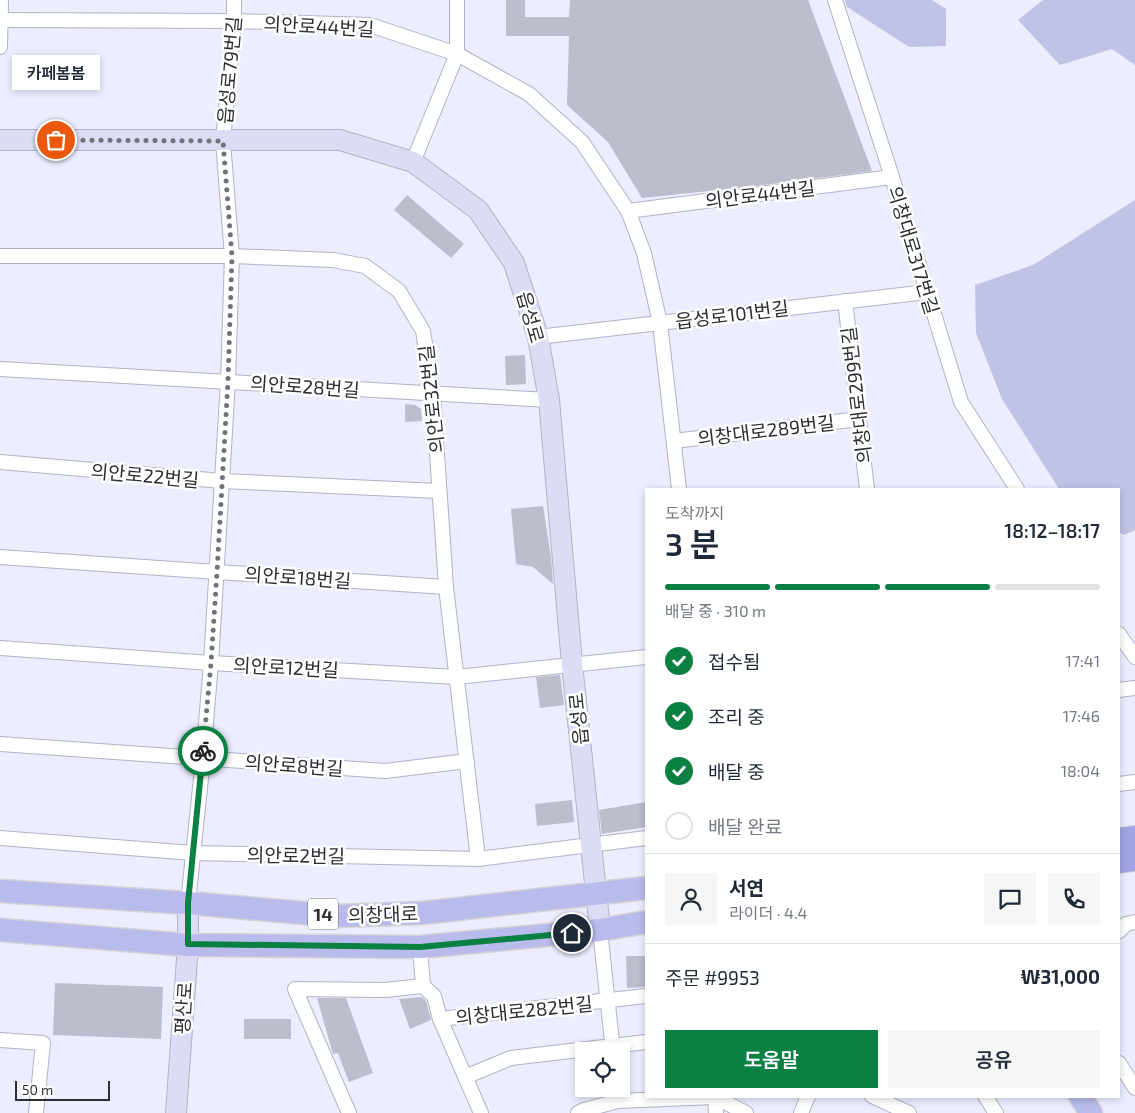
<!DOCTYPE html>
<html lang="ko">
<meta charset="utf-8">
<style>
body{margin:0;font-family:"Exo 2","Noto Sans KR",sans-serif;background:#f6f6f7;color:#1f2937;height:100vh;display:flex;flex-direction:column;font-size:19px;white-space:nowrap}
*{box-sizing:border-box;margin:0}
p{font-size:16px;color:#747a83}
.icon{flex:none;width:28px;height:28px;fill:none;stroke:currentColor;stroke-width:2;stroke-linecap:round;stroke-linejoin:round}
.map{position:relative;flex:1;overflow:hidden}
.drawer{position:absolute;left:645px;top:488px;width:475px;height:610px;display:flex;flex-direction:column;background:#fff;border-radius:0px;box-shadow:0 2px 8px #0003}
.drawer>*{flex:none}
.tools{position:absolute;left:575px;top:1042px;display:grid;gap:10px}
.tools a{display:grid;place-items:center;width:55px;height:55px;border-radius:0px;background:#fff;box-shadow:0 2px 8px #0003;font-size:25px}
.scale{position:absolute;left:15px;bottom:12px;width:95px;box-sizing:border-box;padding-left:5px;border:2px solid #2d2e34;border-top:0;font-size:14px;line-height:18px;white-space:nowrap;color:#2d2e34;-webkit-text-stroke:4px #fff;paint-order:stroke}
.pin{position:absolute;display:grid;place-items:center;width:42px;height:42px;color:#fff;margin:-21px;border:2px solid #fff;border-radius:50%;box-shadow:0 1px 5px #0007}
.courier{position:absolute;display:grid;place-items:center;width:50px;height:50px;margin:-25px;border:4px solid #0b8043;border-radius:50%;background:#fff;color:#222;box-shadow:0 1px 6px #0007}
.bubble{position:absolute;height:35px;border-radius:0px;background:#fff;box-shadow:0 2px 8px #0003;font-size:16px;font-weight:600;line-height:35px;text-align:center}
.headline em{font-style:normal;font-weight:600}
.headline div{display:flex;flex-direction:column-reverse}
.headline{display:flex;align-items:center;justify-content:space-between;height:85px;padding:0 20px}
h1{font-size:32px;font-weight:600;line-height:38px}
.bar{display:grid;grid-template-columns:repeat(4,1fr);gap:8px 5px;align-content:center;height:60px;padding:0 20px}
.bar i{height:6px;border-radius:4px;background:#e0e1e3}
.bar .selected{background:#0b8043}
.bar p{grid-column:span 4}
.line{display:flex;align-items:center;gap:12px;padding:0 20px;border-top:1px solid #e0e1e3}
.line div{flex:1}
.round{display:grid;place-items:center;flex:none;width:52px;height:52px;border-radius:0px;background:#f6f6f7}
ol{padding:0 20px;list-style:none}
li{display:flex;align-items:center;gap:15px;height:55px}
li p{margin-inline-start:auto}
li .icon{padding:5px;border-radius:50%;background:#0b8043;color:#fff;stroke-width:4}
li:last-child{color:#747a83}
li i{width:28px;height:28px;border:2px solid #e0e1e3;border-radius:50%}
.action{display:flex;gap:10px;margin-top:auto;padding:10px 20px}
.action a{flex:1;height:58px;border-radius:0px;background:#0b8043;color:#fff;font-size:20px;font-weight:600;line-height:58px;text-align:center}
.action a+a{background:#f6f6f7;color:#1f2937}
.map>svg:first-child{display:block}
.green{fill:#c0c3e6}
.building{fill:#bcbdcd}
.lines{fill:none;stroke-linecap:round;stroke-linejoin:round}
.minor-casing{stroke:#b1b3c2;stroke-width:16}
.secondary-casing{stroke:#b1b3c2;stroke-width:22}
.primary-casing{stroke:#d5d5d6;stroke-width:25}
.trunk-casing{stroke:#d5d5d6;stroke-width:26}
.minor{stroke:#fff;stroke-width:14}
.secondary{stroke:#dcddf5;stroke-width:20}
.primary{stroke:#b9bbec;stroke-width:22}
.trunk{stroke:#a2a4e6;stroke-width:24}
.done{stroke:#70717b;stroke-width:5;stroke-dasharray:0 9}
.route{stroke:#0b8043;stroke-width:6}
.labels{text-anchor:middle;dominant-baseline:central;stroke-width:5;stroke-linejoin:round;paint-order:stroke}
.shield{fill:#fff;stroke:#6c6d71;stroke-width:1}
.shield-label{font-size:18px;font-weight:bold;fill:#2d2e34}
.street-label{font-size:19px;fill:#2d2e34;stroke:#fff}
</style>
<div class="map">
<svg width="1135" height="1113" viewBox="0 0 1135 1113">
<rect width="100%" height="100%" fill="#ecedfe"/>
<g class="green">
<path d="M845,0H932L946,9V46L909,47L847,7Z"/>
<path d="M1043,0H1135V65L1112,49L1060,65L1018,20Z"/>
<path d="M1135,200V530L1124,535L1119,532V489H1059L1002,399L976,333L975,285L1033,265Z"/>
</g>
<g class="building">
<path d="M506,0H525V17H569L570,0H808L872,171L748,187L642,198L608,142L567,105L569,36H506Z"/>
<path d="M407,195L464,244L451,258L394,210Z"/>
<path d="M525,355L526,384L506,385L505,356Z"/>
<path d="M405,404L415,405L421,409L422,421L405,422Z"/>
<path d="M543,506L551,557L553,584L533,567L516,564L511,509Z"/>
<path d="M560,675L564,705L540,708L536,677Z"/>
<path d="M572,800L574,822L537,826L535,804Z"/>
<path d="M646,802V827L602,834L599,810Z"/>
<path d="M626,956H646V987L627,988Z"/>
<path d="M55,983L163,987L161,1039L53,1035Z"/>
<path d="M422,997L426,1001L431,1020L410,1029L399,999Z"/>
<path d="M317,998H346L373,1073L349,1082L338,1053L333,1054Z"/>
<rect x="244" y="1019" width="47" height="20"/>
</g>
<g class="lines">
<defs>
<g id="minor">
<path d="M835,0L892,177L961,402L1017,489"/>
<path d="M0,20L234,21L370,25L457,54L529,94L582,142L628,211L644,253L660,323L679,489"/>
<path d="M0,47L1,0"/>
<path d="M413,162L457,54V0"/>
<path d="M628,211L892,177"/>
<path d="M0,256H232L333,260L365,266L399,291L423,331L433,394L446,587L478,859"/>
<path d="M845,301L867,489"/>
<path d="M538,337L927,292"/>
<path d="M0,369L549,400"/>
<path d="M674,441L859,419"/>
<path d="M0,462L222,481L439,491"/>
<path d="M0,557L217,572L446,587"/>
<path d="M1119,634L1135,657"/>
<path d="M0,648L211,663L457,677L646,657"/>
<path d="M1119,690L1135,688"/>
<path d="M0,744L385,771L467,761"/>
<path d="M1119,784L1135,782"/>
<path d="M0,838L193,853L478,859L646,838"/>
<path d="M188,903L203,759L211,663L228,381L232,256L223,141L234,21V0"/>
<path d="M600,930L613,1051"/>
<path d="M1119,931L1126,924L1135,922"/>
<path d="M423,986L434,996L440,1019L481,1113"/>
<path d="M440,1019L646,996"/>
<path d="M0,1040L43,1043L36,1113"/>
<path d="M1119,1063L1135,1088"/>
<path d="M465,1077L511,1058L646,1042"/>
<path d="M872,1096L909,1113"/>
<path d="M985,1096L996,1113"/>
<path d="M715,1097L716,1113"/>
<path d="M349,1113L295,989L385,990L423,986L420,947"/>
<path d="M578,1113L584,1110L618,1101L715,1097L746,1113"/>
<path d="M801,1113L808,1096"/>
</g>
<g id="secondary">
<path d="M0,140H340L413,162L478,210L514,263L538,337L549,400L572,664L600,930"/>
<path d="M176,1113L188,945V903"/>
</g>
<g id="primary">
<path d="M0,891L188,903L339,916L422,913L646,888"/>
<path d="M0,930L188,945L420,947L600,930L646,922"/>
<path d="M1080,1096L1091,1113"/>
</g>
<g id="trunk">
<path d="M1119,840L1135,838"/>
<path d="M1119,861L1135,859"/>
</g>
</defs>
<use href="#minor" class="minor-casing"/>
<use href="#secondary" class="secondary-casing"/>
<use href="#primary" class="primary-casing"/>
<use href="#trunk" class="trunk-casing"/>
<use href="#minor" class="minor"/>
<use href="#secondary" class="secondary"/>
<use href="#primary" class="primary"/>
<use href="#trunk" class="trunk"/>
</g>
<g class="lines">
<path class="done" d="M56,140L223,141L232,256L228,381L217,572L211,663L203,751"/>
<path class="route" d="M203,751L188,903V944L420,947L572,933"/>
</g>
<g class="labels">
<rect class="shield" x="308" y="898.5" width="30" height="31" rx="4"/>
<g class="shield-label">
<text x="323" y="914">14</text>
</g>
<g class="street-label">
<text transform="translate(319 26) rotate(3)">의안로44번길</text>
<text transform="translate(229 70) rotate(-85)">읍성로79번길</text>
<text transform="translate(760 194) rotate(-7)">의안로44번길</text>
<text transform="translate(914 250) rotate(73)">의창대로317번길</text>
<text transform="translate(732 314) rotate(-7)">읍성로101번길</text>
<text transform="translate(531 317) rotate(74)">읍성로</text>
<text transform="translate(305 386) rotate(4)">의안로28번길</text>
<text transform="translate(856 395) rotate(-97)">의창대로299번길</text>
<text transform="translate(431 399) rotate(-96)">의안로32번길</text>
<text transform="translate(766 430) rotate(-7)">의창대로289번길</text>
<text transform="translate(145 475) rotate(5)">의안로22번길</text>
<text transform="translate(298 577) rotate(4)">의안로18번길</text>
<text transform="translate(286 667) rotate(3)">의안로12번길</text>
<text transform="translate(578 719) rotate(-96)">읍성로</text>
<text transform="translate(294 765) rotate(4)">의안로8번길</text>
<text transform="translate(296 855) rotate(1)">의안로2번길</text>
<text transform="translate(383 914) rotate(-2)">의창대로</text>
<text transform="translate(183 1008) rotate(-86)">평산로</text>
<text transform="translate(524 1010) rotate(-6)">의창대로282번길</text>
</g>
</g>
</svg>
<div class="tools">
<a><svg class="icon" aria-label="locate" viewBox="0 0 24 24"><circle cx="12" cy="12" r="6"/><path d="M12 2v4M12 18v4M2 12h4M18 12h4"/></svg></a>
</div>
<div class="scale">50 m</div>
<div class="pin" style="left:56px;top:140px;background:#ea580c"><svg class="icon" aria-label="bag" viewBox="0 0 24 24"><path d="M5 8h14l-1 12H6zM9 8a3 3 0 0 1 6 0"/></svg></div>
<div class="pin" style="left:572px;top:933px;background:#1f2937"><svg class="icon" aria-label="home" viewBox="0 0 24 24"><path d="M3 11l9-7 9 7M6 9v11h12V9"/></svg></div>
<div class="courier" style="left:203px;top:751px"><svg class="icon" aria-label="bike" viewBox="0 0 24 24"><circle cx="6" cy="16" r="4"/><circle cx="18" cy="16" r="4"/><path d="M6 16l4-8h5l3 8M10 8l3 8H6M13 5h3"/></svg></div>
<div class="bubble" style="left:12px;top:55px;width:88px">카페봄봄</div>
<section class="drawer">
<div class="headline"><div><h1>3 분</h1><p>도착까지</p></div><em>18:12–18:17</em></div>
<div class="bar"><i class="selected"></i><i class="selected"></i><i class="selected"></i><i></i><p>배달 중 · 310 m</p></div>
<ol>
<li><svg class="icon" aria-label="check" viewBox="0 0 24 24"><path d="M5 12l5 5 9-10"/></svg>접수됨<p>17:41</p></li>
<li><svg class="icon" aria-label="check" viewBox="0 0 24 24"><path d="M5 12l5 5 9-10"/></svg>조리 중<p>17:46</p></li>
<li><svg class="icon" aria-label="check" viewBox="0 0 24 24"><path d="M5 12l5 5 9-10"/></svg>배달 중<p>18:04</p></li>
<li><i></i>배달 완료</li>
</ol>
<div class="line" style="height:90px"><a class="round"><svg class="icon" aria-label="person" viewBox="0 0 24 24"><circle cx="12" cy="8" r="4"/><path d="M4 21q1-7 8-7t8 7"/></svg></a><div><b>서연</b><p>라이더 · 4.4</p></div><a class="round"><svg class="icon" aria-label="chat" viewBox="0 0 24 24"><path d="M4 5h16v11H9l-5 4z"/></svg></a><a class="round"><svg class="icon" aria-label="phone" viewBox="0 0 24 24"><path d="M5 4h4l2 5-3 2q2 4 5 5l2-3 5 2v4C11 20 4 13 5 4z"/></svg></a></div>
<div class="line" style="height:65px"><div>주문 #9953</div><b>₩31,000</b></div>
<div class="action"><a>도움말</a><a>공유</a></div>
</section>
</div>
